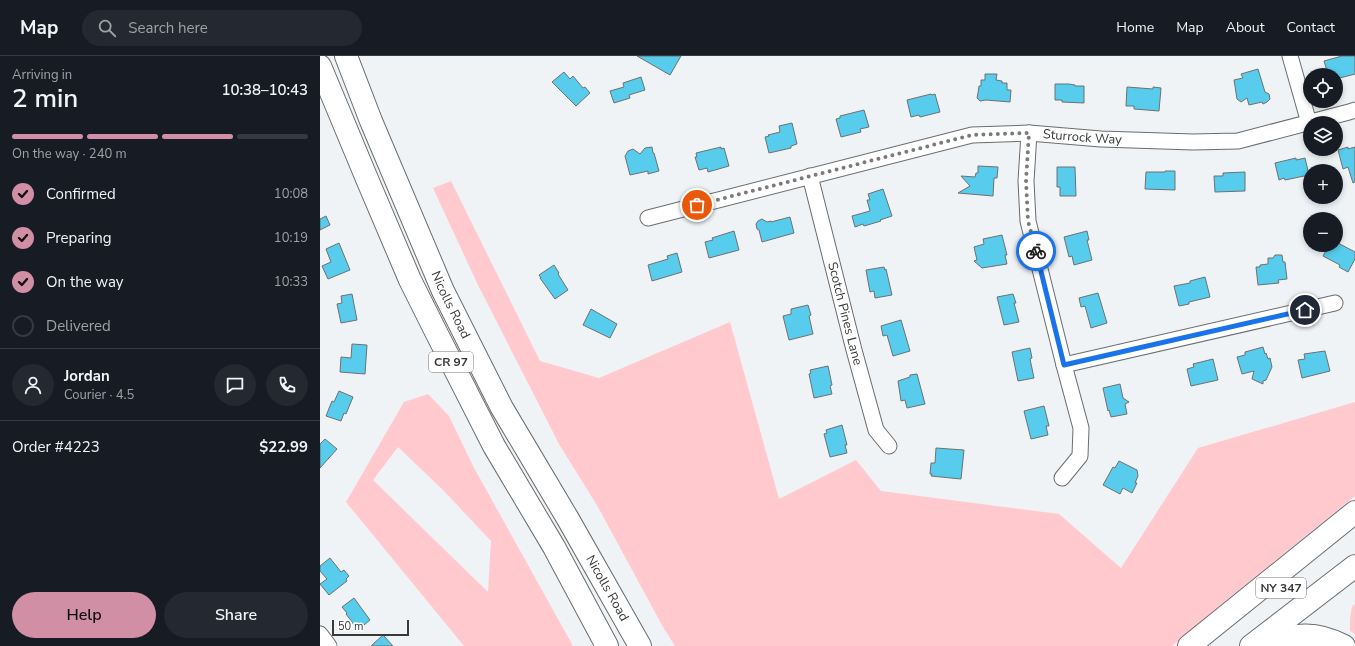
<!DOCTYPE html>
<meta charset="utf-8">
<style>
body{margin:0;font-family:"Nunito Sans",sans-serif;background:#242831;color:#f1f3f6;height:100vh;display:flex;flex-direction:column;font-size:15px;white-space:nowrap}
*{box-sizing:border-box;margin:0}
p{font-size:13px;color:#9ea1a6}
.icon{flex:none;width:22px;height:22px;fill:none;stroke:currentColor;stroke-width:2;stroke-linecap:round;stroke-linejoin:round}
.map{position:relative;flex:1;overflow:hidden}
.sheet{display:flex;flex-direction:column;background:#171b24;width:320px}
.sheet>*{flex:none}
.buttons{position:absolute;left:983px;top:12px;display:grid;gap:8px}
.buttons a{display:grid;place-items:center;width:40px;height:40px;border-radius:50%;background:#171b24;box-shadow:0 2px 6px #0003;font-size:20px}
.scale{position:absolute;left:12px;bottom:10px;width:77px;box-sizing:border-box;padding-left:4px;border:2px solid #383a3a;border-top:0;font-size:11px;line-height:14px;white-space:nowrap;color:#383a3a;-webkit-text-stroke:3px #fff;paint-order:stroke}
.pin{position:absolute;display:grid;place-items:center;width:34px;height:34px;color:#fff;margin:-17px;border:2px solid #fff;border-radius:50%;box-shadow:0 1px 4px #0007}
.courier{position:absolute;display:grid;place-items:center;width:40px;height:40px;margin:-20px;border:3px solid #1a73e8;border-radius:50%;background:#fff;color:#222;box-shadow:0 1px 5px #0007}
.summary em{font-style:normal;font-weight:600}
.summary div{display:flex;flex-direction:column-reverse}
.summary{display:flex;align-items:center;justify-content:space-between;height:68px;padding:0 12px}
h1{font-size:26px;font-weight:600;line-height:30px}
.bar{display:grid;grid-template-columns:repeat(4,1fr);gap:6px 4px;align-content:center;height:48px;padding:0 12px}
.bar i{height:5px;border-radius:3px;background:#363941}
.bar .active{background:#d18fa5}
.bar p{grid-column:span 4}
.line{display:flex;align-items:center;gap:10px;padding:0 12px;border-top:1px solid #363941}
.line div{flex:1}
.round{display:grid;place-items:center;flex:none;width:42px;height:42px;border-radius:21px;background:#242831}
ol{padding:0 12px;list-style:none}
li{display:flex;align-items:center;gap:12px;height:44px}
li p{margin-inline-start:auto}
li .icon{padding:4px;border-radius:50%;background:#d18fa5;color:#111;stroke-width:4}
li:last-child{color:#9ea1a6}
li i{width:22px;height:22px;border:2px solid #363941;border-radius:50%}
.action{display:flex;gap:8px;margin-top:auto;padding:8px 12px}
.action a{flex:1;height:46px;border-radius:24px;background:#d18fa5;color:#111;font-size:16px;font-weight:600;line-height:46px;text-align:center}
.action a+a{background:#242831;color:#f1f3f6}
header{display:flex;align-items:center;gap:24px;box-sizing:border-box;height:56px;padding:0 20px;background:#171b24;border-bottom:1px solid #363941}
header strong{font-size:19px}
nav{display:flex;gap:22px;margin-inline-start:auto;font-size:14px}
.search{width:280px;height:36px;background:#242831;display:flex;align-items:center;gap:10px;box-sizing:border-box;padding:0 14px;border-radius:22px;color:#9ea1a6;font-size:15px}
main{display:flex;flex:1;min-height:0}
.map>svg:first-child{display:block}
.green{fill:#ffc9ce;fill-rule:evenodd}
.building{fill:#57cced;stroke:#6d7172}
.lines{fill:none;stroke-linecap:round;stroke-linejoin:round}
.minor-casing{stroke:#6a6d6f;stroke-width:17}
.highway-casing{stroke:#6a6d6f;stroke-width:24}
.minor{stroke:#fff;stroke-width:15}
.highway{stroke:#fff;stroke-width:22}
.done{stroke:#787b7b;stroke-width:4;stroke-dasharray:0 7.2}
.route{stroke:#1a73e8;stroke-width:5}
.labels{text-anchor:middle;dominant-baseline:central;stroke-width:4;stroke-linejoin:round;paint-order:stroke}
.shield{fill:#fff;stroke:#747575;stroke-width:1}
.shield-label{font-size:12px;font-weight:bold;fill:#383a3a}
.street-label{font-size:13px;fill:#383a3a;stroke:#fff}
</style>
<header>
<strong>Map</strong>
<div class="search"><svg class="icon" aria-label="search" viewBox="0 0 24 24"><circle cx="10" cy="10" r="6"/><path d="M15 15l6 6"/></svg>Search here</div>
<nav><a>Home</a><a>Map</a><a>About</a><a>Contact</a></nav>
</header>
<main>
<section class="sheet">
<div class="summary"><div><h1>2 min</h1><p>Arriving in</p></div><em>10:38–10:43</em></div>
<div class="bar"><i class="active"></i><i class="active"></i><i class="active"></i><i></i><p>On the way · 240 m</p></div>
<ol>
<li><svg class="icon" aria-label="check" viewBox="0 0 24 24"><path d="M5 12l5 5 9-10"/></svg>Confirmed<p>10:08</p></li>
<li><svg class="icon" aria-label="check" viewBox="0 0 24 24"><path d="M5 12l5 5 9-10"/></svg>Preparing<p>10:19</p></li>
<li><svg class="icon" aria-label="check" viewBox="0 0 24 24"><path d="M5 12l5 5 9-10"/></svg>On the way<p>10:33</p></li>
<li><i></i>Delivered</li>
</ol>
<div class="line" style="height:72px"><a class="round"><svg class="icon" aria-label="person" viewBox="0 0 24 24"><circle cx="12" cy="8" r="4"/><path d="M4 21q1-7 8-7t8 7"/></svg></a><div><b>Jordan</b><p>Courier · 4.5</p></div><a class="round"><svg class="icon" aria-label="chat" viewBox="0 0 24 24"><path d="M4 5h16v11H9l-5 4z"/></svg></a><a class="round"><svg class="icon" aria-label="phone" viewBox="0 0 24 24"><path d="M5 4h4l2 5-3 2q2 4 5 5l2-3 5 2v4C11 20 4 13 5 4z"/></svg></a></div>
<div class="line" style="height:52px"><div>Order #4223</div><b>$22.99</b></div>
<div class="action"><a>Help</a><a>Share</a></div>
</section>
<div class="map">
<svg width="1035" height="590" viewBox="0 0 1035 590">
<rect width="100%" height="100%" fill="#eff3f5"/>
<g class="green">
<path d="M131,125L220,305L279,322L410,266L459,443L536,404L561,435L739,458L801,512L878,392L1035,346V440L899,550L852,590H355L343,571L278,451L239,388L158,229L113,132Z"/>
<path d="M108,338L129,360L153,410L253,590H144L26,446L84,346ZM78,391L124,435L171,485L168,536L53,424Z"/>
<path d="M1035,548V578L1030,575V563L1032,550Z"/>
</g>
<g class="building">
<path d="M317,0H361L350,19Z"/>
<path d="M1022,0H1035V18L1016,23V19H1010L1009,15H1007L1004,5Z"/>
<path d="M938,13L945,36L949,38L950,43L947,46L943,48L942,46L929,49L927,42L921,46L917,43L914,24L923,22L921,18Z"/>
<path d="M244,16L250,23L253,20L263,32L265,31L270,37L256,50L232,26Z"/>
<path d="M665,18H677L676,24L682,25V27H687V34H691L690,46L666,44L660,45L657,42L658,37L659,30H661V24H665Z"/>
<path d="M321,21L325,34L309,39L310,42L294,47L290,35L304,31L303,27Z"/>
<path d="M735,28H749L755,29V30H764V47L742,46V44H735Z"/>
<path d="M807,31L833,33V31L841,32L839,55L814,53V50H806Z"/>
<path d="M611,38L612,39L615,38L620,56L600,61L599,59L591,61L587,44Z"/>
<path d="M544,54L549,71L540,73L541,76L521,81L516,63L520,62V60Z"/>
<path d="M472,67L477,88L471,90V92L449,97L445,81L449,80L448,79L460,76L459,70Z"/>
<path d="M332,91L333,97H334L339,115L328,118V115L310,119L305,100L308,95L313,93L320,98L325,92Z"/>
<path d="M401,91V93L404,92L409,110L388,116L387,112L379,114L375,101H377L376,97Z"/>
<path d="M1028,91V93L1035,91V126L1033,127L1028,111L1023,113L1018,94Z"/>
<path d="M976,102V104L985,102L989,119L965,124L964,122L959,124L955,107Z"/>
<path d="M658,110L678,111L677,122H674L673,140L638,137L650,130L641,120L655,121L656,117H658Z"/>
<path d="M737,111H755L756,140H740V131H737Z"/>
<path d="M845,115H855V134L825,133L826,116H845Z"/>
<path d="M925,116V135L895,136L894,120H903V117Z"/>
<path d="M563,133L572,160L560,164L561,165L544,170L543,168L535,171L532,160L550,155L547,144H550L548,138Z"/>
<path d="M6,160L10,169L0,174V163Z"/>
<path d="M470,161L474,177L442,186L439,174L437,173L436,168L438,165L442,163L447,166L451,165V166Z"/>
<path d="M414,175L419,194L389,202L385,186L393,184L392,182Z"/>
<path d="M767,175L769,184H767L772,204L754,209L752,200L749,201L744,181Z"/>
<path d="M682,179L687,199H685L687,208L662,212L654,205L657,204L654,191L664,188L663,183Z"/>
<path d="M1016,186L1035,196V203L1028,216L1019,211L1020,209L1003,200L1009,189H1016Z"/>
<path d="M19,187L30,214L8,223L2,210L11,206L6,193Z"/>
<path d="M357,197L362,216L332,225L328,209L348,203L347,200Z"/>
<path d="M955,199H962L963,206H965L967,223L958,224L959,227L938,229L936,211H940V209L948,208V202H953Z"/>
<path d="M234,209L239,217L238,218L248,234L235,243L220,222H221L219,219Z"/>
<path d="M564,211L565,214L566,213L572,239L555,242L554,235L550,236L546,214Z"/>
<path d="M885,221L890,241L869,246V248L859,250L854,230L870,227V225Z"/>
<path d="M778,237L787,267L771,272L765,250L761,251L759,242Z"/>
<path d="M32,238L37,264L21,267L17,248L22,247L21,240Z"/>
<path d="M693,238L696,247H694L699,266L684,269L677,241Z"/>
<path d="M488,249L491,259L489,260L493,278L469,284L463,260L471,258V253Z"/>
<path d="M271,253L297,268L290,282L263,269Z"/>
<path d="M581,264L590,295L573,300L567,279L563,280L561,270Z"/>
<path d="M32,288L47,289L45,318L20,316L21,301L31,302Z"/>
<path d="M943,291L945,298L946,297L948,303L950,302L952,311L946,324L943,325V328L932,323L934,315L922,318L917,301L925,299V296Z"/>
<path d="M710,292L712,302L710,303L714,322L698,325L692,296Z"/>
<path d="M1005,295L1010,315L982,322L978,304L985,303L984,298Z"/>
<path d="M893,303L898,324L871,330L867,313L874,311L873,308Z"/>
<path d="M508,310L512,329L510,330L512,338L494,342L489,318L491,317L490,314Z"/>
<path d="M597,318L605,348L587,352L585,344L581,345L578,325L590,321V319Z"/>
<path d="M800,328L803,342L809,346L805,348L807,358L791,361L789,354L788,355L783,332Z"/>
<path d="M19,335L33,341L26,358L24,357L21,365L6,360L12,345L14,346Z"/>
<path d="M724,350L729,370H726L728,379L711,383L704,355Z"/>
<path d="M522,369L527,389H525L527,397L510,401L504,378L507,377L506,374Z"/>
<path d="M5,383L17,393L0,412V388Z"/>
<path d="M616,392L644,394L641,423L611,420L612,418H610L611,407H615Z"/>
<path d="M799,405L817,414L818,420L815,427H817L812,437L803,432L800,438L783,429L793,411L795,412Z"/>
<path d="M10,502L21,516L24,514L29,520L26,523L27,525L9,539L0,528L7,523L0,515V510Z"/>
<path d="M34,542L50,564L38,574L26,558L27,557L22,551Z"/>
<path d="M63,579L73,590H51Z"/>
</g>
<g class="lines">
<defs>
<g id="minor">
<path d="M970,0L989,67"/>
<path d="M709,77L706,125L708,165L744,309L761,372L760,400L742,422"/>
<path id="s1" d="M490,120L534,294L556,374L569,390"/>
<path id="s2" d="M328,162L652,79L709,77L781,83L873,86L918,85L1029,56L1035,54"/>
<path d="M744,309L1015,247"/>
<path d="M0,578L9,590"/>
</g>
<g id="highway">
<path id="s3" d="M26,0L51,65L123,235L182,352L248,463L320,590"/>
<path d="M0,10L47,123L90,224L117,278L174,390L234,491L287,590"/>
<path d="M869,590L1035,456"/>
<path d="M931,590L1035,510"/>
<path d="M946,590C975,577 995,575 1024,590"/>
</g>
</defs>
<use href="#minor" class="minor-casing"/>
<use href="#highway" class="highway-casing"/>
<use href="#minor" class="minor"/>
<use href="#highway" class="highway"/>
</g>
<g class="lines">
<path class="done" d="M377,149L652,79L709,77L706,125L708,165L716,195"/>
<path class="route" d="M716,195L744,309L985,254"/>
</g>
<g class="labels">
<g class="shield">
<rect x="109" y="296" width="44" height="20" rx="3"/>
<rect x="936" y="522" width="50" height="20" rx="3"/>
</g>
<g class="shield-label">
<text x="131" y="306">CR 97</text>
<text x="961" y="532">NY 347</text>
</g>
<g class="street-label">
<text stroke="none"><textPath href="#s2" startOffset="445">Sturrock Way</textPath></text>
<text stroke="none"><textPath href="#s3" startOffset="270">Nicolls Road</textPath></text>
<text stroke="none"><textPath href="#s1" startOffset="142">Scotch Pines Lane</textPath></text>
<text stroke="none"><textPath href="#s3" startOffset="594">Nicolls Road</textPath></text>
</g>
</g>
</svg>
<div class="buttons">
<a><svg class="icon" aria-label="locate" viewBox="0 0 24 24"><circle cx="12" cy="12" r="6"/><path d="M12 2v4M12 18v4M2 12h4M18 12h4"/></svg></a>
<a><svg class="icon" aria-label="layers" viewBox="0 0 24 24"><path d="M12 4l9 5-9 5-9-5zM3 14l9 5 9-5"/></svg></a>
<a>+</a>
<a>−</a>
</div>
<div class="scale">50 m</div>
<div class="pin" style="left:377px;top:149px;background:#ea580c"><svg class="icon" aria-label="bag" viewBox="0 0 24 24"><path d="M5 8h14l-1 12H6zM9 8a3 3 0 0 1 6 0"/></svg></div>
<div class="pin" style="left:985px;top:254px;background:#1f2937"><svg class="icon" aria-label="home" viewBox="0 0 24 24"><path d="M3 11l9-7 9 7M6 9v11h12V9"/></svg></div>
<div class="courier" style="left:716px;top:195px"><svg class="icon" aria-label="bike" viewBox="0 0 24 24"><circle cx="6" cy="16" r="4"/><circle cx="18" cy="16" r="4"/><path d="M6 16l4-8h5l3 8M10 8l3 8H6M13 5h3"/></svg></div>
</div>
</main>
